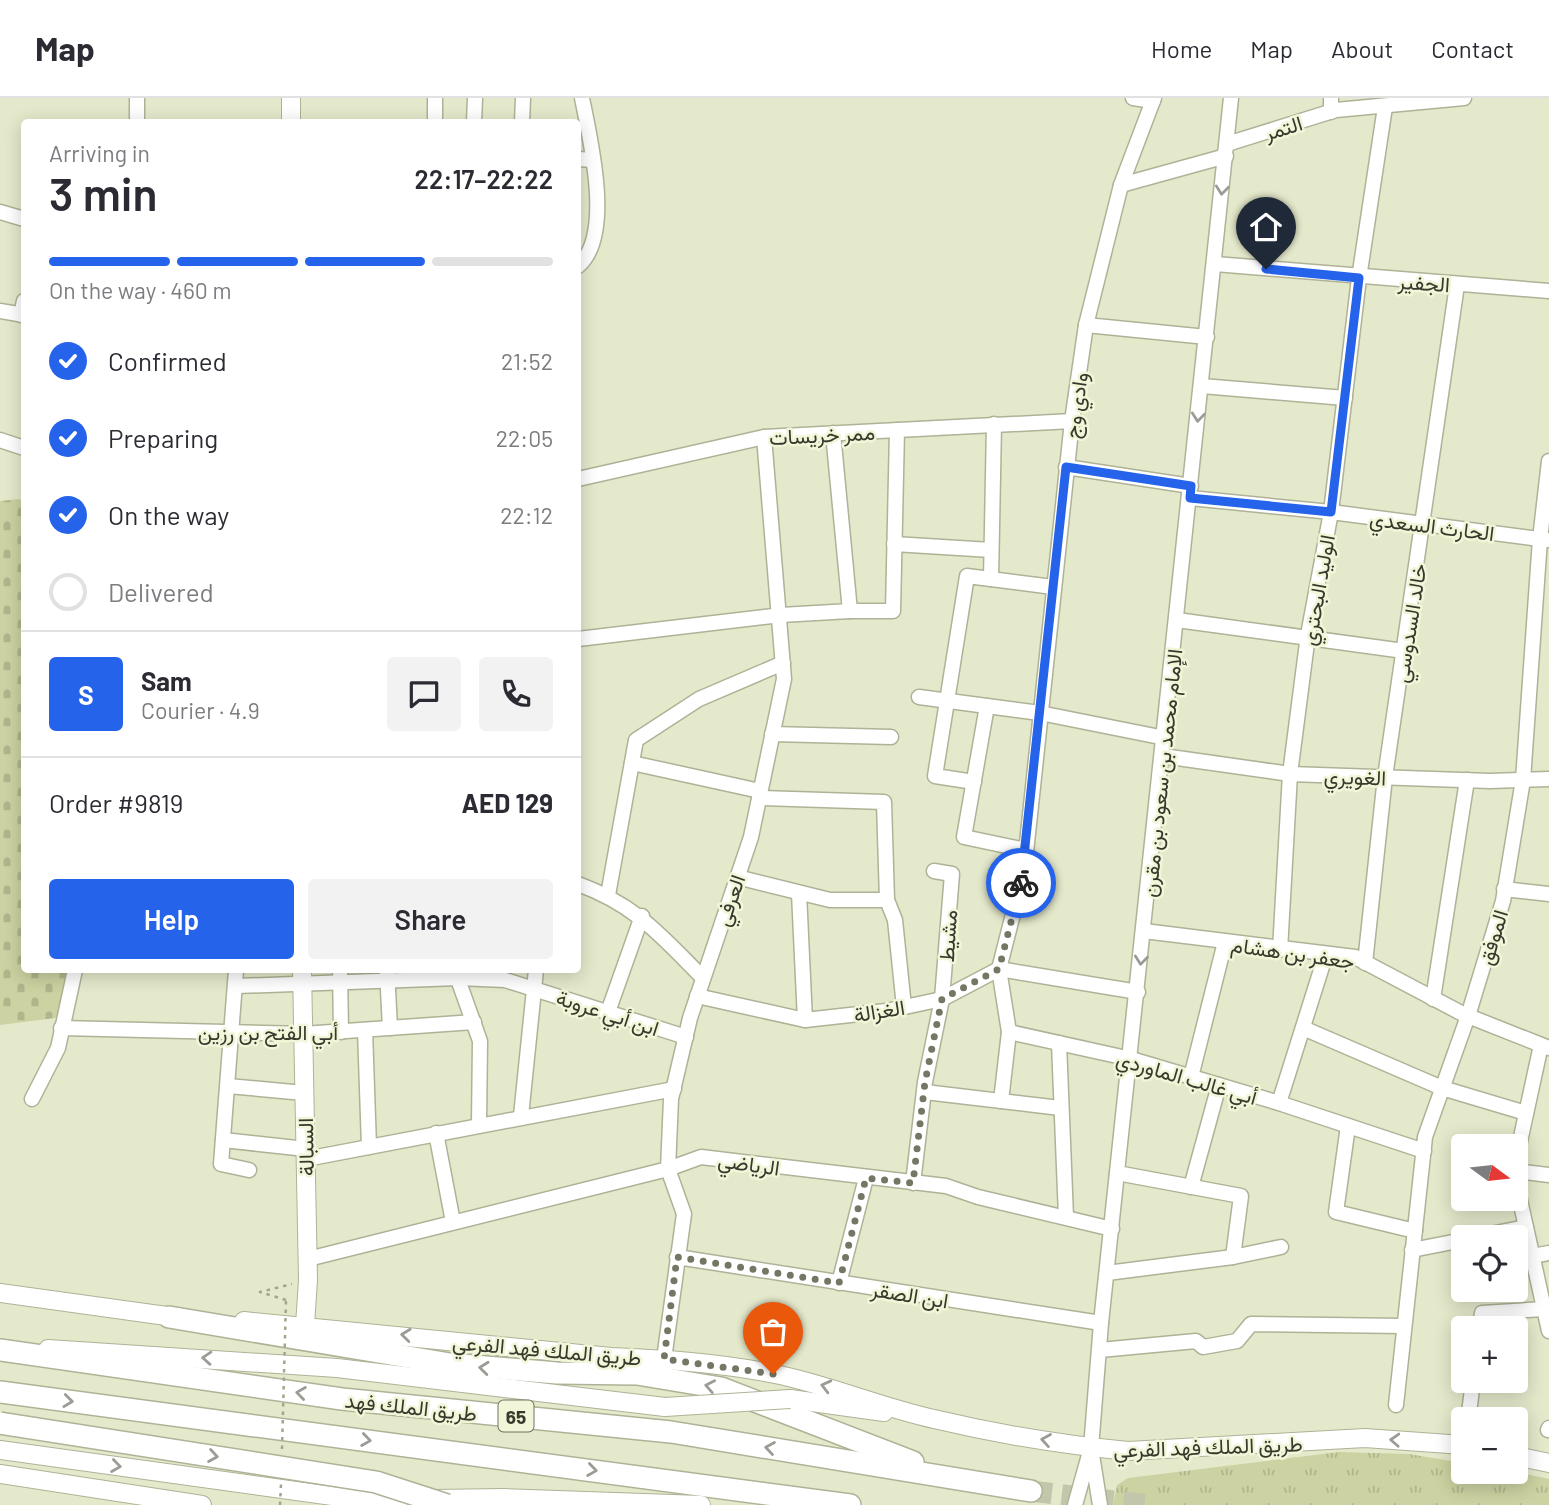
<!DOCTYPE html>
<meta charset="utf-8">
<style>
body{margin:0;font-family:Barlow,Vazirmatn,sans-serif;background:#f2f2f3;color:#2b2b33;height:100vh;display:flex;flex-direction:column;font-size:26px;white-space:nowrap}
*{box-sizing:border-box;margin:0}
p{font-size:23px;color:#7c7c81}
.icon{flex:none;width:38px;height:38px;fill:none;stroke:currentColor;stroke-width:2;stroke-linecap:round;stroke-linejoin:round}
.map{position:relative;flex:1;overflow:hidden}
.drawer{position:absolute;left:21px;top:21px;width:560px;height:854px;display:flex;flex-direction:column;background:#fff;border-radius:7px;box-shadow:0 4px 18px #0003}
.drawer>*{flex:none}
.needle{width:46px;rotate:105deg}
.buttons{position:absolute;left:1451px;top:1036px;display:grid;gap:14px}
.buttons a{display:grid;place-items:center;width:77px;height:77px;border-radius:7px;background:#fff;box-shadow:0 4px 18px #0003;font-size:35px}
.pin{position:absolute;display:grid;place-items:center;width:60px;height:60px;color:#fff;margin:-72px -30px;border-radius:50% 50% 50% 0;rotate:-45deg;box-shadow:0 0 7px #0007}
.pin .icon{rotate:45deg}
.courier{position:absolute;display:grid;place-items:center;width:70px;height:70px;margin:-35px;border:5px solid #2563eb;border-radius:50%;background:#fff;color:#222;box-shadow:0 2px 9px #0007}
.headline em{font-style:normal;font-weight:600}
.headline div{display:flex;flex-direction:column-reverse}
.headline{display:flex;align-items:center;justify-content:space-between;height:119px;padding:0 28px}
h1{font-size:46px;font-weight:600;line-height:52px}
.bar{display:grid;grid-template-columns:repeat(4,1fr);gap:10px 7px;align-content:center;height:84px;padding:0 28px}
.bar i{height:9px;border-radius:5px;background:#e1e1e2}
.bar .active{background:#2563eb}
.bar p{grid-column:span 4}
.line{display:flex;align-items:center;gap:18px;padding:0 28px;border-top:2px solid #e1e1e2}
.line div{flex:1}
.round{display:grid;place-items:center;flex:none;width:74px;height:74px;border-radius:7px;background:#f2f2f3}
ol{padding:0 28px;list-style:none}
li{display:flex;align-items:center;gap:21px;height:77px}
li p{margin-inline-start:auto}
li .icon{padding:7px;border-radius:50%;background:#2563eb;color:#fff;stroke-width:4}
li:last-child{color:#7c7c81}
li i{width:38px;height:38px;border:4px solid #e1e1e2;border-radius:50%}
.primary-button{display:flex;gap:14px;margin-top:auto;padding:14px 28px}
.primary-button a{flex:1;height:80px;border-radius:7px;background:#2563eb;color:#fff;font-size:28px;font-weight:600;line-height:80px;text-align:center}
.primary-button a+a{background:#f2f2f3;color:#2b2b33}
header{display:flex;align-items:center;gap:42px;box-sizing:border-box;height:98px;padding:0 35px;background:#fff;border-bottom:2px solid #e1e1e2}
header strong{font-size:33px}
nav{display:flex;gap:38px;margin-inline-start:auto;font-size:24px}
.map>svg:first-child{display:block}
.cemetery{fill:url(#cemetery-stones)}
.park{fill:url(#park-tufts)}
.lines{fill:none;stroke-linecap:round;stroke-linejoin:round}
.highway-tunnel{stroke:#c2c6ab;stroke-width:21;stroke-dasharray:21 10;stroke-linecap:butt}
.minor-casing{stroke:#afb296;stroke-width:17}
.major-casing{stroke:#afb296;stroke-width:20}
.highway-casing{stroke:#afb296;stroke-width:24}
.path{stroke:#a2a58e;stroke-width:2.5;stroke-dasharray:3.5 5;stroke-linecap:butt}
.minor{stroke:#fff;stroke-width:14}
.major{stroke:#fff;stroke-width:18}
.highway{stroke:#fff;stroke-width:21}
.major-bridge-casing{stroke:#afb296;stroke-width:20;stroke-linecap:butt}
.highway-bridge-casing{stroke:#afb296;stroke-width:24;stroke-linecap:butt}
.path-bridge{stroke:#a2a58e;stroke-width:2.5;stroke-dasharray:3.5 5;stroke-linecap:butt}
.major-bridge{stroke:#fff;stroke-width:18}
.highway-bridge{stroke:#fff;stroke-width:21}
.oneway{stroke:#9b9c96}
.done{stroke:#747764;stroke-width:7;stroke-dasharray:0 12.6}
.route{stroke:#2563eb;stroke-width:9}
.labels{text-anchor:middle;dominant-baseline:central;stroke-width:5;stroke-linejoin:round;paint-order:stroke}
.shield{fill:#f2f6d8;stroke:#6f7260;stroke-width:2}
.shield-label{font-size:19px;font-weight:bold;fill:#37392d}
.street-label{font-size:21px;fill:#37392d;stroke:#f2f6d8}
</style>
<header>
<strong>Map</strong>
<nav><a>Home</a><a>Map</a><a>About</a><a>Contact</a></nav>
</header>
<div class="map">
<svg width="1549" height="1407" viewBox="0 0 1549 1407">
<defs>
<pattern id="cemetery-stones" width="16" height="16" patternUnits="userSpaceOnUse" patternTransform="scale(1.75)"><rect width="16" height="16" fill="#cdd2a2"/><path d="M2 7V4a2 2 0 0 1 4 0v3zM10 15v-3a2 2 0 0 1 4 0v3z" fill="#b1b58c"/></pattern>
<pattern id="park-tufts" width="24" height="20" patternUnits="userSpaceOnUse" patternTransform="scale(1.75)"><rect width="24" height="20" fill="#cdd2a2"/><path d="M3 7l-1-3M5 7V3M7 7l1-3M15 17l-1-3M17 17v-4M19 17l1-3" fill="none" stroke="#b1b58c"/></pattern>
</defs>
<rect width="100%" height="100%" fill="#e5e9cb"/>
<path class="cemetery" d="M19,401L24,404V872H76L63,919L0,927V403Z"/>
<path class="park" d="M1339,1354L1409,1356L1463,1365V1374H1515L1549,1381V1407H1113L1117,1387L1128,1380Z"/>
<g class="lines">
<path class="highway-tunnel" d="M1031,1393L1148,1407"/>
<defs>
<g id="minor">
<path d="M137,0V24"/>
<path d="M1133,0L1153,3"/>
<path d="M1154,0L1121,87L1086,227L1072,323L1024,773L999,871L1009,934L1131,961L1279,1005L1424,1053"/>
<path d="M1331,0V14"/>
<path d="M435,24V0"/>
<path d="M474,24L475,0"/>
<path d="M522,24L523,0"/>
<path d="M1227,46L1336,12L1464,0"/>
<path d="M578,61L593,62"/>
<path d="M1121,87L1226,58"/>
<path d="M0,114L24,121"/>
<path d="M1215,166L1549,193"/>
<path d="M578,168C614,138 590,41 582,0"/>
<path d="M0,213L24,217"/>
<path d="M21,217L24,203"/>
<path d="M1086,227L1207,239"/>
<path d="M1202,288L1345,300"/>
<path d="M0,342L24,350"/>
<path d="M1066,369L1191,388"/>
<path d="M578,381L764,339L1072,323"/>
<path d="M1190,400L1331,414L1547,442"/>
<path d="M894,446L991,452"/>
<path d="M991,481L994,326"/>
<path d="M850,513H893L897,332"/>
<path d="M1177,522L1404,553"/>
<path d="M578,541L781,517L850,513L833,335"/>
<path d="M919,599L1040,615L1165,640"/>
<path d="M987,608L964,739L1026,752"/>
<path d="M772,636L891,639"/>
<path d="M1163,658L1290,676L1490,683L1549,681"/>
<path d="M632,665L760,693"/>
<path d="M974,684L935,678L967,478L1053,489"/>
<path d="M759,700L884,704L887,802L895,822L904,909"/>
<path d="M737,779L830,802H887"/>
<path d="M578,786C636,807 661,838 703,880"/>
<path d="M1504,791L1549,796"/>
<path d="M799,795L805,922"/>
<path d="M608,797L636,642L699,601L783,565"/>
<path d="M1144,833L1355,859L1463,916L1549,950"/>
<path d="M1280,852L1290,676L1308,537L1331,414L1359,180L1385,9"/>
<path d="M1365,865L1385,679L1457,187"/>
<path d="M236,872L221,1066L249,1072"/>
<path d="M340,872L341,934"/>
<path d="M387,872L390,930"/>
<path d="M455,873L480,943L479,1026"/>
<path d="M237,888L458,880L505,882L686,939"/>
<path d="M697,898L805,922L886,913L942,901L999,871L1138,894"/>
<path d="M1433,901L1467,682"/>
<path d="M608,914L642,818"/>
<path d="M61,930L303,936L474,924"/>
<path d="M1303,930L1442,990L1526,1015"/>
<path d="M365,932L369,1049"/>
<path d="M1059,945L1066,1119"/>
<path d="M1191,979L1225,844"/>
<path d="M228,988L304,995"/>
<path d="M925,994L1060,1010"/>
<path d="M32,1001L58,950L75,872"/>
<path d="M1001,1003L1009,934"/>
<path d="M1279,1005L1326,856"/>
<path d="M521,1018L536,872"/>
<path d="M1348,1028L1336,1114L1415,1133"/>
<path d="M436,1035L453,1124"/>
<path d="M223,1042L306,1051"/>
<path d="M306,1061L674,991"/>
<path d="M1516,1062L1541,947"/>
<path d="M1516,1073L1549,1077"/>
<path d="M1117,1075L1241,1098L1233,1159"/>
<path d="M1516,1084L1549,1233"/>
<path d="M913,1085L925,984L942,901L952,776L934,773"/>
<path d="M1191,1089L1219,987"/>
<path d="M1475,1139L1526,1129"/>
<path d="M1412,1152L1463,1142"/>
<path d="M1532,1158L1549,1155"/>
<path d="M677,1159L1101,1225"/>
<path d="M308,1161L668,1071L701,1059L946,1088L978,1099L1112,1131"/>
<path d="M1107,1175L1233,1159L1281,1149"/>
<path d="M839,1185L866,1080"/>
<path d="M1480,1230L1482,1215L1544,1211"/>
<path d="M1100,1252L1196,1243L1203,1249L1237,1243L1251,1226L1404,1228"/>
<path d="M664,1261L684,1116L668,1071L671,1001L690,920L751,739L784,581L764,339"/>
<path d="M1396,1307L1425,1039L1468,918L1503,803L1523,682L1540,441L1549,363"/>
<path d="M1469,1315L1473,1283"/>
<path d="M1548,1332L1549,1330"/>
<path d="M1092,1357L1100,1407"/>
<path d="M1075,1407L1091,1350L1101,1225L1231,0"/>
</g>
<g id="major">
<path d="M291,0V24"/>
<path d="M302,872L308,1182L305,1227"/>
<path d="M0,1195L181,1220"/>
<path d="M244,1223L611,1259C666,1261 721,1265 775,1276C829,1287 880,1309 934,1321C997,1336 1064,1347 1128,1353L1365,1340L1463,1347"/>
<path d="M48,1251L337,1270L665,1309"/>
<path d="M790,1301L884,1314"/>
<path d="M0,1352L361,1402L504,1400L701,1407"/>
<path d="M1516,1358L1549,1365"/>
<path d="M0,1376L202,1407"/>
</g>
<g id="highway">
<path d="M169,1219L450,1266L557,1275L637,1276L721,1290L913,1364"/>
<path d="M0,1252L342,1301L671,1334L1031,1393"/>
<path d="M0,1294L850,1407"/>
</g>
</defs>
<use href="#minor" class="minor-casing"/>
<use href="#major" class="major-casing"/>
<use href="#highway" class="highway-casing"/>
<path class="path" d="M286,1202L260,1194L292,1186"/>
<use href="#minor" class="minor"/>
<use href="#major" class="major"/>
<use href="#highway" class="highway"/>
<defs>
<path id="major-bridge" d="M665,1309L790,1301"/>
<path id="highway-bridge" d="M0,1325L376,1384L447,1407"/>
</defs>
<use href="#major-bridge" class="major-bridge-casing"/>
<use href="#highway-bridge" class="highway-bridge-casing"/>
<g class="path-bridge">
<path d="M282,1351L286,1202"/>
<path d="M280,1407L281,1386"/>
</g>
<use href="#major-bridge" class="major-bridge"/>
<use href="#highway-bridge" class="highway-bridge"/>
</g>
<defs><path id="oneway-chevron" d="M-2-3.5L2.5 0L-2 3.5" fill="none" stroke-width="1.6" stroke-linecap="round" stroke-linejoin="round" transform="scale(1.75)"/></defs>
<g class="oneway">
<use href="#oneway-chevron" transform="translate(1222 92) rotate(96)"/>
<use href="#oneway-chevron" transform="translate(1198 319) rotate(96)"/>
<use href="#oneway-chevron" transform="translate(1141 862) rotate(96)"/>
<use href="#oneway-chevron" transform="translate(406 1237) rotate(-174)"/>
<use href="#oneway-chevron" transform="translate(207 1260) rotate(-176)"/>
<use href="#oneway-chevron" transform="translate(484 1270) rotate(-174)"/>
<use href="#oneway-chevron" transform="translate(710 1288) rotate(-169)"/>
<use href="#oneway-chevron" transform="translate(826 1288) rotate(-166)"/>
<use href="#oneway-chevron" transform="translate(301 1295) rotate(-172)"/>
<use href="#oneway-chevron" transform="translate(68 1303) rotate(7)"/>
<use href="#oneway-chevron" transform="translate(366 1342) rotate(8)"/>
<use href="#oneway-chevron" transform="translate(1046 1342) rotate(-170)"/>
<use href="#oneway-chevron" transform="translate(1395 1342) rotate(-177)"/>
<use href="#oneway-chevron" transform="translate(770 1350) rotate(-171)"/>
<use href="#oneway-chevron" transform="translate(213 1358) rotate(9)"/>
<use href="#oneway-chevron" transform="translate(116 1368) rotate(8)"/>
<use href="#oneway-chevron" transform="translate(592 1372) rotate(8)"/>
</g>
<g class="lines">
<path class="done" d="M773,1276L664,1261L677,1159L839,1185L866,1080L913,1085L925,984L942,901L999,871L1021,785"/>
<path class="route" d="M1021,785L1066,369L1191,388L1190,400L1331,414L1359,180L1266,171"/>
</g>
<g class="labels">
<rect class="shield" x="498.5" y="1302.5" width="35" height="31" rx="5"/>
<g class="shield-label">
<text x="516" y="1318">65</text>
</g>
<g class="street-label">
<text transform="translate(1283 29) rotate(-17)">التمر</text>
<text transform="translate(1424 184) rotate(4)">الجفير</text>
<text transform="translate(1075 307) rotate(-82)">وادي وج</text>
<text transform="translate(822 336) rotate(-3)">ممر خريسات</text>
<text transform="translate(1432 427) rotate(7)">الحارث السعدي</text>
<text transform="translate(1317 492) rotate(-80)">الوليد البحتري</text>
<text transform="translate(1409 525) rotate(-81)">خالد السدوسي</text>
<text transform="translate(1161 675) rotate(-84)">الإمام محمد بن سعود بن مقرن</text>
<text transform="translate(1355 678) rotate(2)">الغويري</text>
<text transform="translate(729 802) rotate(-71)">العرفي</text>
<text transform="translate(947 838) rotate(-86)">مشيط</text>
<text transform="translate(1492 839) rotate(-73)">الموفق</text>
<text transform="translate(1293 854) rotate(8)">جعفر بن هشام</text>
<text transform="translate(879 912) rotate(-9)">الغزالة</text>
<text transform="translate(608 914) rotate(18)">ابن أبي عروبة</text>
<text x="268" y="933">أبي الفتح بن رزين</text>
<text transform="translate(1187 979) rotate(16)">أبي غالب الماوردي</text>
<text transform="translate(305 1049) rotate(-91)">السبالة</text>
<text transform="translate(749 1065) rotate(8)">الرياضي</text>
<text transform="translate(910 1196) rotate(9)">ابن الصقر</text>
<text transform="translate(547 1251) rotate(5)">طريق الملك فهد الفرعي</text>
<text transform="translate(411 1308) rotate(6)">طريق الملك فهد</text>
<text transform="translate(1208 1348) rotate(-2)">طريق الملك فهد الفرعي</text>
</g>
</g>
</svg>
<div class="buttons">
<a><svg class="needle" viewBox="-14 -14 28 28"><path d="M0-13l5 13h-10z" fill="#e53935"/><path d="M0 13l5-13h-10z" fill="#7c7c81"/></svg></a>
<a><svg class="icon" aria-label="locate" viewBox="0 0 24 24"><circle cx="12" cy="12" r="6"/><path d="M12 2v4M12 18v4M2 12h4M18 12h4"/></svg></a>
<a>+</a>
<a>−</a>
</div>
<div class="pin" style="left:773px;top:1276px;background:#ea580c"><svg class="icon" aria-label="bag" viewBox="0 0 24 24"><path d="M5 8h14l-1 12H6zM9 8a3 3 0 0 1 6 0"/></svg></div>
<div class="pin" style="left:1266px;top:171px;background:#1f2937"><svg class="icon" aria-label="home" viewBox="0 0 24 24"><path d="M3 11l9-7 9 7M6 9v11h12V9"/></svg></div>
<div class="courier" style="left:1021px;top:785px"><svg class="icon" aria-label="bike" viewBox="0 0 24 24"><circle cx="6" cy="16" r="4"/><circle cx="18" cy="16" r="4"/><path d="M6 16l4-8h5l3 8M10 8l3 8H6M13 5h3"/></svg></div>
<section class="drawer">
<div class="headline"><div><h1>3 min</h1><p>Arriving in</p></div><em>22:17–22:22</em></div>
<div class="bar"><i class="active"></i><i class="active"></i><i class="active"></i><i></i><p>On the way · 460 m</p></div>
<ol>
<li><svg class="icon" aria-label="check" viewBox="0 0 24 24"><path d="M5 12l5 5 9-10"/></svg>Confirmed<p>21:52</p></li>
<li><svg class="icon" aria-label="check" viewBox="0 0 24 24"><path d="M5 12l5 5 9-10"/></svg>Preparing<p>22:05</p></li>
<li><svg class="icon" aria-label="check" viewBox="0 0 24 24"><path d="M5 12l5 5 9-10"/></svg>On the way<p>22:12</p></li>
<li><i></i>Delivered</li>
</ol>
<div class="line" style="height:126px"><b class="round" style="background:#2563eb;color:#fff">S</b><div><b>Sam</b><p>Courier · 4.9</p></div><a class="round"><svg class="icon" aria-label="chat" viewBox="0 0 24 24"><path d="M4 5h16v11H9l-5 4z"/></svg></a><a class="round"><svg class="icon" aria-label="phone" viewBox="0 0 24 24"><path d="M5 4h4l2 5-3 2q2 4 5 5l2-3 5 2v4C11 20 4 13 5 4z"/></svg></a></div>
<div class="line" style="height:91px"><div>Order #9819</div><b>AED 129</b></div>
<div class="primary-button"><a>Help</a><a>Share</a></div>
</section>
</div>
